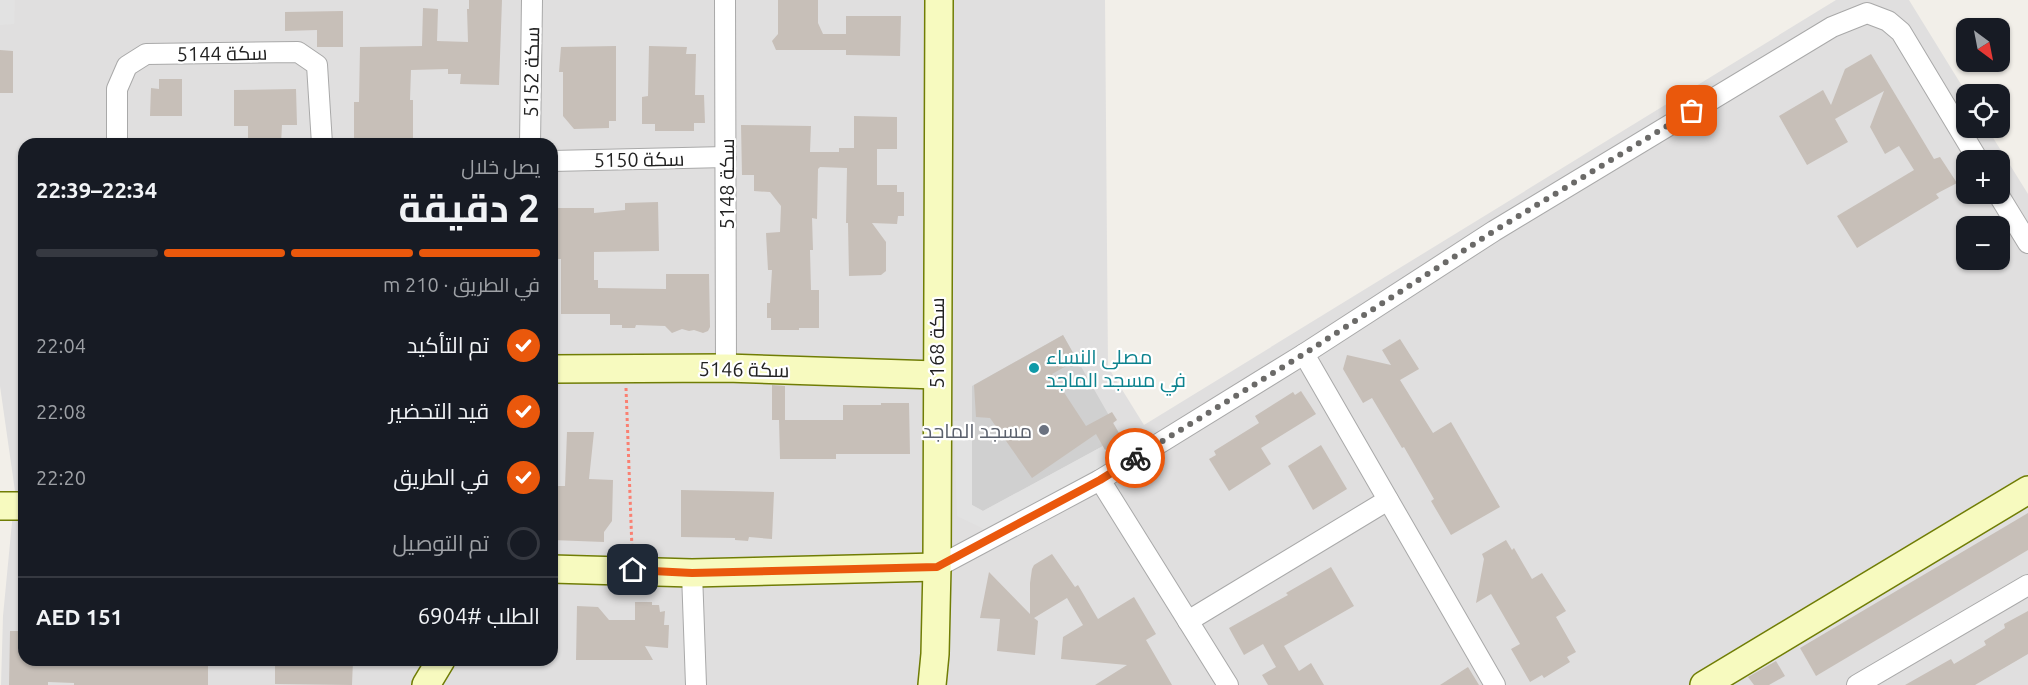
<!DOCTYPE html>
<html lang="ar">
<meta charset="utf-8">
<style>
body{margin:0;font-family:Ubuntu,Cairo,sans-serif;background:#242831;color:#f1f3f6;direction:rtl;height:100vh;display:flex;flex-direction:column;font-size:22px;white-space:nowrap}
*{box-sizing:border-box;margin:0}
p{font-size:20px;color:#9ea1a6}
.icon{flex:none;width:33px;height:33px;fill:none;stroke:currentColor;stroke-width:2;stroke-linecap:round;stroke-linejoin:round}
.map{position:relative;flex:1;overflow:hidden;direction:ltr}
.drawer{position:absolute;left:18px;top:138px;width:540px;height:528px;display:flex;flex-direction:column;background:#171b24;border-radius:18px;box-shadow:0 2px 4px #0004;direction:rtl}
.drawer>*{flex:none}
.needle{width:39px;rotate:148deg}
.fabs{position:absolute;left:1956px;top:18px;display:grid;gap:12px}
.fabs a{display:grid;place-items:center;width:54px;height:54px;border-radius:12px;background:#171b24;box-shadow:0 2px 4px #0004;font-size:30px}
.pin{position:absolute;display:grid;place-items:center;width:51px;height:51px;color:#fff;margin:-26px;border-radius:12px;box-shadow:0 3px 9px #0006}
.courier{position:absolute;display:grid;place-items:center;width:60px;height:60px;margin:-30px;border:4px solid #ea580c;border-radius:50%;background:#fff;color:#222;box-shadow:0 2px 8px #0007}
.overview em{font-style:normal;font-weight:700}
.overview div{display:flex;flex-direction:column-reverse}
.overview{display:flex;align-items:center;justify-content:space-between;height:102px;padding:0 18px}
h1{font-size:39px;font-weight:700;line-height:45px}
.bar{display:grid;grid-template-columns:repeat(4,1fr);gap:9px 6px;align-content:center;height:72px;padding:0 18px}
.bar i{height:8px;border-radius:4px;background:#363941}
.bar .active{background:#ea580c}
.bar p{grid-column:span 4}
.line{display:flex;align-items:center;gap:15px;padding:0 18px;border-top:2px solid #363941}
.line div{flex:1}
ol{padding:0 18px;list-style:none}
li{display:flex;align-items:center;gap:18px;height:66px}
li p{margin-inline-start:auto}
li .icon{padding:6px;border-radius:50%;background:#ea580c;color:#fff;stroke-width:4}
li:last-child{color:#9ea1a6}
li i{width:33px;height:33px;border:3px solid #363941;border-radius:50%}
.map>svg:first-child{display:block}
.residential{fill:#e0dfdf;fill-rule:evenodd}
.religious{fill:#d0d0d0}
.parking{fill:#e2e2e2}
.building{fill:#c7bfb8}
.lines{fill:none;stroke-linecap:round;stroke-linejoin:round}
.street-casing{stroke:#a9a9a9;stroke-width:22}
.secondary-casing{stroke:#707d05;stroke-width:30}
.path{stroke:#fa8072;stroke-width:3;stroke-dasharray:3 3;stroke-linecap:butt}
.street{stroke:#fff;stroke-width:20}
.secondary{stroke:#f7fabf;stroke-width:27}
.done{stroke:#6b6a68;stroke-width:6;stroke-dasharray:0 10.8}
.route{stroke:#ea580c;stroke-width:8}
.culture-dot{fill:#0f9aa8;stroke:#fff;stroke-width:2}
.worship-dot{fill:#6b7280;stroke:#fff;stroke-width:2}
.labels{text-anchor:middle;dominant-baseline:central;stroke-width:4.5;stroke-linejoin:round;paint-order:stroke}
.street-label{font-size:20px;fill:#222;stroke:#fff}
.culture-label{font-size:20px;fill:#0d838f;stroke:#fff;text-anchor:start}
.worship-label{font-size:20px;fill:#5b616d;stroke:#fff;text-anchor:end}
</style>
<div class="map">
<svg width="2028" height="685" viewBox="0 0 2028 685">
<rect width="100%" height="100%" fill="#f2efe9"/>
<path class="residential" d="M0,0H1105L1108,367L1144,425L1836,0H1909L1967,94L1966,128H1987L2028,194V685H1L3,616L15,491L0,386ZM24,144H552V660H24ZM1966,160H2000V194H1966ZM1966,226H2000V260H1966Z"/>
<path class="religious" d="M1063,335L1123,440L1105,450L1103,446L983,511L972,505V386Z"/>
<g class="parking">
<path d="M0,0H15L14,24L0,25Z"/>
<path d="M972,420V505L983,511L1103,446L1106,450L1123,440L1131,450L986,530L957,516L954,421Z"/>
</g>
<g class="building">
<path d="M469,0H502L499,85L460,84L461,74H448V69L411,70L410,100H413V142H371V144H354V102H359L360,47L422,46L423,8L438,9L437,41L468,42L467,9H469Z"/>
<path d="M778,0H818V23L823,34H846V16H901L900,56L846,55V50H776L772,41L778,34Z"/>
<path d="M343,11V47H317V30L285,31V12Z"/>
<path d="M616,46V121H609V128L574,129L563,116V72H559L561,47Z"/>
<path d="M649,46L687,47L686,54H696L695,95H704L705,123H694V131H655V124H642V97L648,96Z"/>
<path d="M0,50L13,51V93H0Z"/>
<path d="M1871,54L1934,159L1940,157L1957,183L1936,194L1939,198L1857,248L1837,216L1914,170L1899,146L1885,154L1870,127L1884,91L1835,119L1848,142L1807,165L1779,116L1823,90L1831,105L1845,69Z"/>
<path d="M159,79H182V116H150L151,88L159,89Z"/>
<path d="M296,89L297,125H282L281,144H248V126H234V90Z"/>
<path d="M854,116L897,117V149H877V185H897V192H904V216H898L897,224L872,223L886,242V271L881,275L849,276L848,223H846L847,168L820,167L818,169L817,219L812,218L813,250H810L811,290H819V328H799V330H771V318H767V303H770L772,270H768L766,233L780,232L781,206L770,192L754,191V175H742L741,125L811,126L810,152H839V148H854Z"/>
<path d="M658,202L659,251L594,252V280H598V288L666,289V274H709L710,327L708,331L703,333L694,330L689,331L682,329L672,333L665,326L636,325L635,328H622V325H610V314H561V259H557V208H594V213L625,210V203Z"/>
<path d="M1063,335L1077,360L1052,374L1086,426L1112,412L1117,420L1113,423L1123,440L1105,450L1096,434L1032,478L990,418L976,417L974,385Z"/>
<path d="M1400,339L1419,369L1400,380L1433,433L1451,422L1500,507L1451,535L1431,501L1434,499L1404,447L1402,448L1372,398L1363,403L1343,369L1347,355L1391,365L1382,350Z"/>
<path d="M772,385L785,386V420H772Z"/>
<path d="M1301,391L1316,414L1261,448L1271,464L1229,491L1209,459L1216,455L1214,451L1259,423L1255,416L1293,392L1295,395Z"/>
<path d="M881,403H909L910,454H836V459H780L779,420H843V405H881Z"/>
<path d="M567,432H594L589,479L613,480L612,521L604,532V542L552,540V486H565Z"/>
<path d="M1321,445L1347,489L1313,510L1288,466Z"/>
<path d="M681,490L774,492L772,539L749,537L748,541L735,540V538L681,537Z"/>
<path d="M2028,513V550L1816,676L1800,648Z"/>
<path d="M1506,540L1512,550L1514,548L1532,579L1542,573L1566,611L1556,617L1576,652L1567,657L1570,662L1544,678L1542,675L1530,682L1511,649L1520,644L1491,594L1476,603L1484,559L1482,554Z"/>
<path d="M1052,554L1075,587L1078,585L1098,619L1134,597L1156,634L1146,640L1172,685H1095L1127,665L1061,659L1063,637L1083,625L1067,598L1034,618L1038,621L1035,655L997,651L1000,619L980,618L989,572L1030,614V583L1032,569L1034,565Z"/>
<path d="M1331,567L1354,606L1284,646L1299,671L1311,663L1324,685H1268L1262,675L1276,667L1263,644L1244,655L1229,628L1288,595L1286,593Z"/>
<path d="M635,602H652V605H659L660,612L665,611L664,625H669L668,648L645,646L653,660H576L577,606L598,607L609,620H635Z"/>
<path d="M2028,611V654L1975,685H1905L1951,659L1954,664L1986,645L1984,641L2005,628L2004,624Z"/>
<path d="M10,631H24V660H208V685H74V683L48,682V685H9Z"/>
<path d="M275,660H353L352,685L275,684Z"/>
<path d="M1776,661L1785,676L1769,685H1754L1748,677Z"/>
<path d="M1468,667L1479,685H1440Z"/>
</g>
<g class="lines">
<defs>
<g id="street">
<path d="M725,0L726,368"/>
<path d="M117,144V89L127,66L146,54L298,52L317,65L322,144"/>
<path d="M530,144L532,0"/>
<path d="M552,161L726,157"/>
<path d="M1998,194L2028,243"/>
<path d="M1304,354L1495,685"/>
<path d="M1100,480L1228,685"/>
<path d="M937,567L1100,480L1304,354L1494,231L1832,27L1867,13L1888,21L1901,32L1978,160"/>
<path d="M692,573L696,685"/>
<path d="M1188,621L1388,500"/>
<path d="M1857,685L2028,585"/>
</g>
<g id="secondary">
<path d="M552,369L726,368L936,375"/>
<path d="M0,506H24"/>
<path d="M552,569L692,573L937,567"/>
<path d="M426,685L441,660"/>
<path d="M932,685L935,654L937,567L939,0"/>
<path d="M1704,685L2028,490"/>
</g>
</defs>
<use href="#street" class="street-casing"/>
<use href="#secondary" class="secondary-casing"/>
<path class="path" d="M626,388L632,549"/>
<use href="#street" class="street"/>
<use href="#secondary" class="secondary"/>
</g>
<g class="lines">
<path class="done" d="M1135,458L1304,354L1494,231L1692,111"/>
<path class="route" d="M633,570L692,573L937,567L1100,480L1135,458"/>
</g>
<circle class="culture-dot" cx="1034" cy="368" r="6"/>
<circle class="worship-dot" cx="1044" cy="430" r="6"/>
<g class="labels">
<g class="street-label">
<text transform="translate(222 53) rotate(-1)">سكة 5144</text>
<text transform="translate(531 72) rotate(-89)">سكة 5152</text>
<text transform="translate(639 159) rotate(-1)">سكة 5150</text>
<text transform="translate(726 184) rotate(-90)">سكة 5148</text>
<text transform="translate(936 343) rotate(-90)">سكة 5168</text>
<text transform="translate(744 369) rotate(1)">سكة 5146</text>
</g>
<g class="culture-label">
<text x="1046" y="356">مصلى النساء<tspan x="1046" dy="23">في مسجد الماجد</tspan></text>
</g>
<g class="worship-label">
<text x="1032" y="430">مسجد الماجد</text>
</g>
</g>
</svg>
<div class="fabs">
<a><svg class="needle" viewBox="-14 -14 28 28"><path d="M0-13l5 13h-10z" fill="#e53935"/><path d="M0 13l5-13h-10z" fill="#9ea1a6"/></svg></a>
<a><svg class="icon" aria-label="locate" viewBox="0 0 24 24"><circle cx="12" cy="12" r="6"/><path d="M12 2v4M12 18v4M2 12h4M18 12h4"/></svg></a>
<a>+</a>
<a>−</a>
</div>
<div class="pin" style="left:1692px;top:111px;background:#ea580c"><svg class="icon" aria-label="bag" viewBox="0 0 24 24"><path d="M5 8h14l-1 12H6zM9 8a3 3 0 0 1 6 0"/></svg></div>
<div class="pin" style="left:633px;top:570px;background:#1f2937"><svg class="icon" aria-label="home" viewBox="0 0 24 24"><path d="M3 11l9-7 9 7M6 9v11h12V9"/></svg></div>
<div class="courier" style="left:1135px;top:458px"><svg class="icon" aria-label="bike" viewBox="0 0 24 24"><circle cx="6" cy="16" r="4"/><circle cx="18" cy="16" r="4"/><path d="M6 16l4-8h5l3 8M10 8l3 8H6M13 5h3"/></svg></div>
<section class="drawer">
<div class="overview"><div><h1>2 دقيقة</h1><p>يصل خلال</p></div><em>22:34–22:39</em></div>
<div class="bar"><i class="active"></i><i class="active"></i><i class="active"></i><i></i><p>في الطريق · 210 m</p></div>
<ol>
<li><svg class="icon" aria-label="check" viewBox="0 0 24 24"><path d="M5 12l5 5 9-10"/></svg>تم التأكيد<p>22:04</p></li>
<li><svg class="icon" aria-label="check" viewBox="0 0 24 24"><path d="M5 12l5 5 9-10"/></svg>قيد التحضير<p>22:08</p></li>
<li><svg class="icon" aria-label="check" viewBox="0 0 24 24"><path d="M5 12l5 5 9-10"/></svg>في الطريق<p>22:20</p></li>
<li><i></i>تم التوصيل</li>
</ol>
<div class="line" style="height:78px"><div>الطلب #6904</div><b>AED 151</b></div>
</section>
</div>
